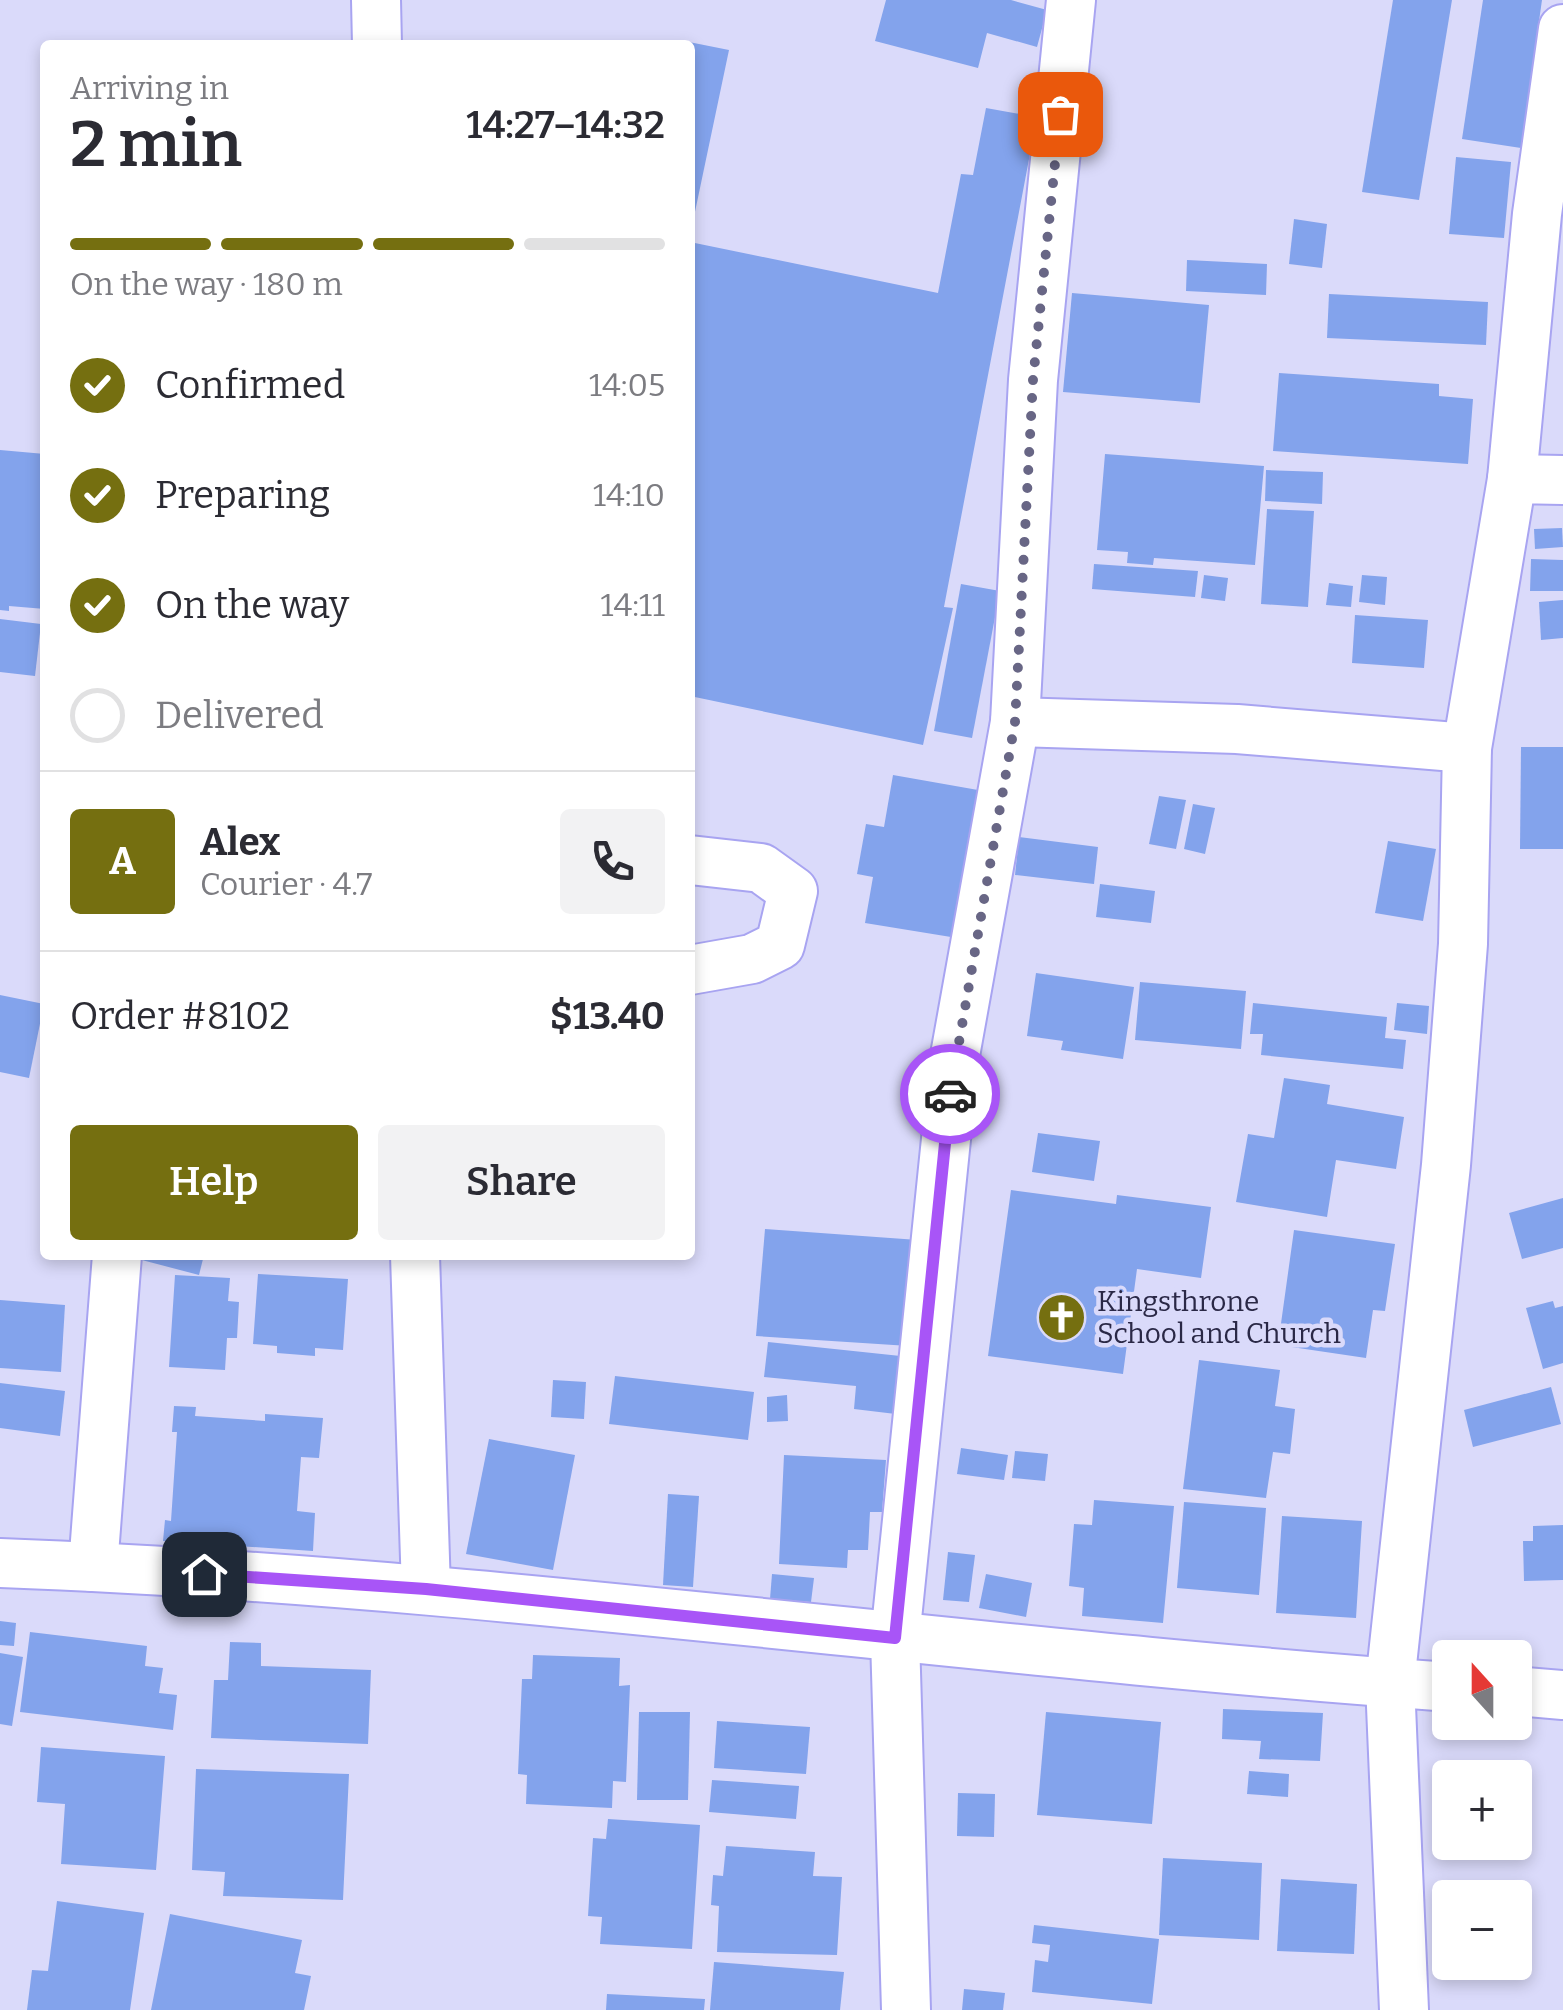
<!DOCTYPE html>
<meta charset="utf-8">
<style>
body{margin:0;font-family:Bitter,serif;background:#f2f2f3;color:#2b2b33;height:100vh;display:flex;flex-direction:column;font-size:38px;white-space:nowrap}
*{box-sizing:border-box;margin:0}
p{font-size:32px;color:#7c7c81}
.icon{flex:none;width:55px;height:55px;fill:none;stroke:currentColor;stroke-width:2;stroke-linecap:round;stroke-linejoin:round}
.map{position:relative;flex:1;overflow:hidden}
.details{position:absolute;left:40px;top:40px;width:655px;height:1220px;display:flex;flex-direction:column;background:#fff;border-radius:10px;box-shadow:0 5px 15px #0003}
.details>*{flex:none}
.needle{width:65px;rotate:339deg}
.buttons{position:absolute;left:1432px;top:1640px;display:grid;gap:20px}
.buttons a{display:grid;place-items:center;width:100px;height:100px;border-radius:10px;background:#fff;box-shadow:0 5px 15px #0003;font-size:50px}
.pin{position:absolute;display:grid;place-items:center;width:85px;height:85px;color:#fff;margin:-42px;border-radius:20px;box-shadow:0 5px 15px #0006}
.courier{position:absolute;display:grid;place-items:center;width:100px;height:100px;margin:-50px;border:8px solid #a855f7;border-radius:50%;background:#fff;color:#222;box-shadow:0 2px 12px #0007}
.overview em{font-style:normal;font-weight:600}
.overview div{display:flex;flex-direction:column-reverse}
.overview{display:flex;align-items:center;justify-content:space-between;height:170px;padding:0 30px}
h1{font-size:65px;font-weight:600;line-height:75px}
.bar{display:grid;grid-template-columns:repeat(4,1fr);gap:15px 10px;align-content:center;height:120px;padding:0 30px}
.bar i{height:12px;border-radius:8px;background:#e1e1e2}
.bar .active{background:#756f10}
.bar p{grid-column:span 4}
.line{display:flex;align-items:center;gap:25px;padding:0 30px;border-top:2px solid #e1e1e2}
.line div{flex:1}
.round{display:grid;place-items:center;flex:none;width:105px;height:105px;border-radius:10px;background:#f2f2f3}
ol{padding:0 30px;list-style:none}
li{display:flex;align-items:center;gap:30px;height:110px}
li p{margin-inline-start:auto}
li .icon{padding:10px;border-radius:50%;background:#756f10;color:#fff;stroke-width:4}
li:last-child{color:#7c7c81}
li i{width:55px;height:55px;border:5px solid #e1e1e2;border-radius:50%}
.action{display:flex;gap:20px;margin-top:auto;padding:20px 30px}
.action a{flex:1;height:115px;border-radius:10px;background:#756f10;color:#fff;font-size:40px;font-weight:600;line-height:115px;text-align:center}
.action a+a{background:#f2f2f3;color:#2b2b33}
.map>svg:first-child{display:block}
.building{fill:#83a3ec}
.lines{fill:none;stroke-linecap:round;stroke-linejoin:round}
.minor-casing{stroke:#a8a4f1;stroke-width:52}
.minor{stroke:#fff;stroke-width:48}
.done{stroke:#686685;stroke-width:10;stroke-dasharray:0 18}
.route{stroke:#a855f7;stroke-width:12}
.labels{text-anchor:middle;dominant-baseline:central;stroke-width:9;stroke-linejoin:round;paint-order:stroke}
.poi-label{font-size:28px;fill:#2a2846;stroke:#dadafa;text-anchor:start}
</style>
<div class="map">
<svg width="1563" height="2010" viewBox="0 0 1563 2010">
<rect width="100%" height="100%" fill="#dadafa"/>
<g class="building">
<path d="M886,0H1011L1047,10L1037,47L987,33L978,68L875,41Z"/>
<path d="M1393,0H1452L1419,200L1362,192Z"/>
<path d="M1483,0H1542L1521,148L1462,139Z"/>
<path d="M679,40L729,50L692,226L690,45H678Z"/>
<path d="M986,108L1037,117L944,607L953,608L923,745L690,696V242L938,293L961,174L973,175Z"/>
<path d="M1456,157L1511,162L1504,238L1449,234Z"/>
<path d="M1294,219L1327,224L1322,268L1289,264Z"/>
<path d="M1187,260L1267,264L1266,295L1186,291Z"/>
<path d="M1072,293L1209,305L1200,403L1063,392Z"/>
<path d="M1329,294L1488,302L1486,345L1327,338Z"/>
<path d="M1279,373L1439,384V396L1473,399L1468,464L1273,451Z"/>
<path d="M0,450L45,454V609L9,606V611L0,610Z"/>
<path d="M1105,454L1264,466L1255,565L1154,558L1153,565L1127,563L1128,552L1097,550Z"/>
<path d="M1266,470L1323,472L1322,504L1265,501Z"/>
<path d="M1267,509L1314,511L1308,607L1261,604Z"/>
<path d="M1562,528L1563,547L1535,549L1534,529Z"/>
<path d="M1531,559L1563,560V591H1530Z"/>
<path d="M1094,564L1198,571L1195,597L1092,589Z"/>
<path d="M1204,575L1228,578L1225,601L1201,598Z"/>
<path d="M1362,575L1387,577L1385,605L1359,602Z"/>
<path d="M1329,583L1353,586L1351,607L1326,605Z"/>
<path d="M961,584L1000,591L972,738L934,731Z"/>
<path d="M1563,600V638L1541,640L1539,602Z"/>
<path d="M1355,615L1428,620L1424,668L1352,663Z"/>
<path d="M0,619L41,624L35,676L0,672Z"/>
<path d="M1521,747H1563V849H1520Z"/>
<path d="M893,775L978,790L951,937L865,923L873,877L857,874L866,824L884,827Z"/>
<path d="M1159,796L1186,800L1176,849L1149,844Z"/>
<path d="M1193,804L1215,808L1205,854L1184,849Z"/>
<path d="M1019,837L1098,847L1094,884L1015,875Z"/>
<path d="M1388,841L1436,849L1423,921L1375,913Z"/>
<path d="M1100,884L1155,891L1151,923L1096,917Z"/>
<path d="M1036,973L1134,987L1123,1059L1061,1050L1063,1041L1027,1036Z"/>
<path d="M1140,982L1246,991L1241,1049L1135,1040Z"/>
<path d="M0,995L44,1004L29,1078L0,1072Z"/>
<path d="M1253,1003L1387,1017L1385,1038L1406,1040L1403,1069L1261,1055L1263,1034H1250Z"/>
<path d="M1397,1003L1429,1006L1427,1034L1394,1030Z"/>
<path d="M1284,1078L1330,1085L1327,1104L1404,1117L1396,1169L1336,1160L1327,1217L1236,1202L1248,1134L1274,1138Z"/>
<path d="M1038,1133L1100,1141L1094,1181L1032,1172Z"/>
<path d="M1011,1190L1116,1204L1117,1195L1211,1207L1201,1278L1137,1269L1123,1374L988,1356Z"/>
<path d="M1563,1198V1248L1522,1259L1509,1213Z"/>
<path d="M765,1229L918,1240L909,1346L756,1336Z"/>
<path d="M1294,1230L1395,1244L1385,1311L1373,1310L1366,1358L1278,1345Z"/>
<path d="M139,1255H204L199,1275L138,1259Z"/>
<path d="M258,1274L348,1279L343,1350L315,1348V1356L277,1353V1346L253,1344Z"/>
<path d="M175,1275L230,1278L228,1301L239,1302L237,1338H227L225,1370L169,1367Z"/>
<path d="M0,1300L65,1305L61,1372L0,1368Z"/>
<path d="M1553,1301L1555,1308L1563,1306V1363L1543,1369L1526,1308Z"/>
<path d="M768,1342L910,1357L904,1415L854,1409L856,1386L764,1377Z"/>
<path d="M1199,1360L1280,1370L1275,1406L1295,1409L1290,1454L1273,1452L1266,1498L1183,1489Z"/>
<path d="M615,1376L754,1392L748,1440L609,1424Z"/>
<path d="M553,1380L586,1382L584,1419L551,1417Z"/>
<path d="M0,1383L65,1391L60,1436L0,1428Z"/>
<path d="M1551,1387L1561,1424L1473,1447L1464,1410Z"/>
<path d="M787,1395L788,1421L767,1422V1397Z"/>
<path d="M174,1406L196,1407L195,1416L265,1421V1414L323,1418L319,1458L301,1457L297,1511L315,1513L313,1551L163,1541L165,1520L171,1521L177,1432H172Z"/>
<path d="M489,1439L575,1455L553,1570L466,1554Z"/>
<path d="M961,1448L1008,1455L1004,1480L957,1474Z"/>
<path d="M1015,1451L1048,1454L1045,1481L1012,1478Z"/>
<path d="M784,1455L886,1460L882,1512H870L868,1550H848L847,1568L779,1564Z"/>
<path d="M668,1494L699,1496L693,1587L663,1585Z"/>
<path d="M1094,1500L1174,1506L1163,1623L1082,1616L1084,1588L1069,1586L1074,1524L1092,1525Z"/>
<path d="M1184,1502L1266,1508L1259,1595L1177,1588Z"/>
<path d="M1282,1516L1362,1521L1356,1618L1276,1613Z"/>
<path d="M1563,1525V1580L1524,1581L1523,1541H1533V1526Z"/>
<path d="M948,1552L975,1555L969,1602L943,1600Z"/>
<path d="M772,1574L814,1578L811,1602L770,1599Z"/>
<path d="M986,1574L1032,1583L1026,1617L979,1608Z"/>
<path d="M0,1621L16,1623L14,1646L0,1645Z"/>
<path d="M30,1632L147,1646L145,1666L163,1668L159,1693L177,1695L173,1730L20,1712Z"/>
<path d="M230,1642L261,1643V1666L371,1670L368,1744L211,1738L214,1680H228Z"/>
<path d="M0,1653L23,1657L12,1726L0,1724Z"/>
<path d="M533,1655L620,1658L619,1686L630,1685L626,1782L613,1781L612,1808L526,1804L527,1775L518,1774L522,1679H532Z"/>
<path d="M1223,1709L1323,1713L1320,1761L1259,1759L1261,1741L1222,1739Z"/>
<path d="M639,1712H690L688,1800H637Z"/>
<path d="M1046,1712L1161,1722L1152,1824L1037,1815Z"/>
<path d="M717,1721L810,1727L806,1774L714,1768Z"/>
<path d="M41,1747L165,1756L156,1870L61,1864L65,1804L37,1802Z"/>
<path d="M196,1769L349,1774L343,1900L223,1896L225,1872L192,1870Z"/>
<path d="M1249,1771L1289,1774L1288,1797L1247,1794Z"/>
<path d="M712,1780L799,1786L796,1819L709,1812Z"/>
<path d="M958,1793L995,1794L994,1837L957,1836Z"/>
<path d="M608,1819L700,1825L692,1949L600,1944L602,1917L588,1916L593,1838L606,1839Z"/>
<path d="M726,1846L815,1852L813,1876L842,1877L837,1955L717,1952L719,1906L711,1905L713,1875L723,1876Z"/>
<path d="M1163,1858L1262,1863L1259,1940L1159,1935Z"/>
<path d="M1281,1879L1357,1884L1354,1954L1277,1951Z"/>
<path d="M57,1901L144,1913L130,2010H27L32,1970L48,1971Z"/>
<path d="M170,1914L302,1940L295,1973L311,1976L304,2010H151Z"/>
<path d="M1034,1925L1159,1939L1152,2004L1032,1992L1035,1960L1048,1962L1050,1945L1032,1943Z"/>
<path d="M714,1962L844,1972L840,2010H710Z"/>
<path d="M964,1989L1005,1993L1003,2010H962Z"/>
<path d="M607,1994L705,1999L704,2010H606Z"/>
</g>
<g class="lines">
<defs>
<g id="minor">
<path d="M376,0L377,45"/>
<path d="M1512,479L1537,214L1563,29"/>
<path d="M1015,722L1237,729L1467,748"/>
<path d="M690,860L761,868L793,891L780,945L752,959L690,970"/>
<path d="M415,1255L426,1589"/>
<path d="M0,1563C485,1581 966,1653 1450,1687"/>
<path d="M93,1567L117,1255"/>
<path d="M1515,1691L1563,1695"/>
<path d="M906,2010L895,1638L954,1061L1015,722L1033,380L1071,0"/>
<path d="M1404,2010L1390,1683L1446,1165L1463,944L1467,748L1512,479L1563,480"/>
</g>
</defs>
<use href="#minor" class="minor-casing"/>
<use href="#minor" class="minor"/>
</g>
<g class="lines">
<path class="done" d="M950,1094L1015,722L1033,380L1060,114"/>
<path class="route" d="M204,1574L426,1589L895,1638L950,1094"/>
</g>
<defs>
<symbol id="church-disc" viewBox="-11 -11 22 22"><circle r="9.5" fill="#756f10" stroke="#dadafa"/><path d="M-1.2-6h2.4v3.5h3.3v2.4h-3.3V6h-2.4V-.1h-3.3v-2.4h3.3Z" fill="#fff"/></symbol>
</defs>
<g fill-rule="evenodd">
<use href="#church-disc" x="1034" y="1290" width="55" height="55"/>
</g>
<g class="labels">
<g class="poi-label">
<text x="1097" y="1301">Kingsthrone<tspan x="1097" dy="32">School and Church</tspan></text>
</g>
</g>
</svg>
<div class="buttons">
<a><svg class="needle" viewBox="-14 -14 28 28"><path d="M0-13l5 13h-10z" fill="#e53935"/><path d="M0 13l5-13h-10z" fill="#7c7c81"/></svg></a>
<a>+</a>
<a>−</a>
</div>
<div class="pin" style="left:1060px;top:114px;background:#ea580c"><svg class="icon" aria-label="bag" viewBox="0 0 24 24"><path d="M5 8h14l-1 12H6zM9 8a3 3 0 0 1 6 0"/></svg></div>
<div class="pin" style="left:204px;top:1574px;background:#1f2937"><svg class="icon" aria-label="home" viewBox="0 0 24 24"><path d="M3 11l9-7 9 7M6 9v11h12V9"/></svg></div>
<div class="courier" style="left:950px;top:1094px"><svg class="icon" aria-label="car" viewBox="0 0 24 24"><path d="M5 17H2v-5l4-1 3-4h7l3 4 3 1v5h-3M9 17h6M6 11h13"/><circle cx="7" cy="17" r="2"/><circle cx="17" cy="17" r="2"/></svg></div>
<section class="details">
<div class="overview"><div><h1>2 min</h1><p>Arriving in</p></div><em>14:27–14:32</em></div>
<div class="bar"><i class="active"></i><i class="active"></i><i class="active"></i><i></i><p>On the way · 180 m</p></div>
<ol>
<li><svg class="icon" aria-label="check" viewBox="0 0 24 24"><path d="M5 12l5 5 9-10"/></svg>Confirmed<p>14:05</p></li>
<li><svg class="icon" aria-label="check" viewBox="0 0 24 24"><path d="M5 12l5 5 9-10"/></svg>Preparing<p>14:10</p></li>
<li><svg class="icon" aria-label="check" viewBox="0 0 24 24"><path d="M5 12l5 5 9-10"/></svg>On the way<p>14:11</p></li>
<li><i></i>Delivered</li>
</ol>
<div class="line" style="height:180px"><b class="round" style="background:#756f10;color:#fff">A</b><div><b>Alex</b><p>Courier · 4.7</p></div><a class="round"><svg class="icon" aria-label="phone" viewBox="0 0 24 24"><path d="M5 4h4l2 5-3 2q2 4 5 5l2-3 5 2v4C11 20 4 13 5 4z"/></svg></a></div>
<div class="line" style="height:130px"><div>Order #8102</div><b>$13.40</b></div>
<div class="action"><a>Help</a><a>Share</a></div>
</section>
</div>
